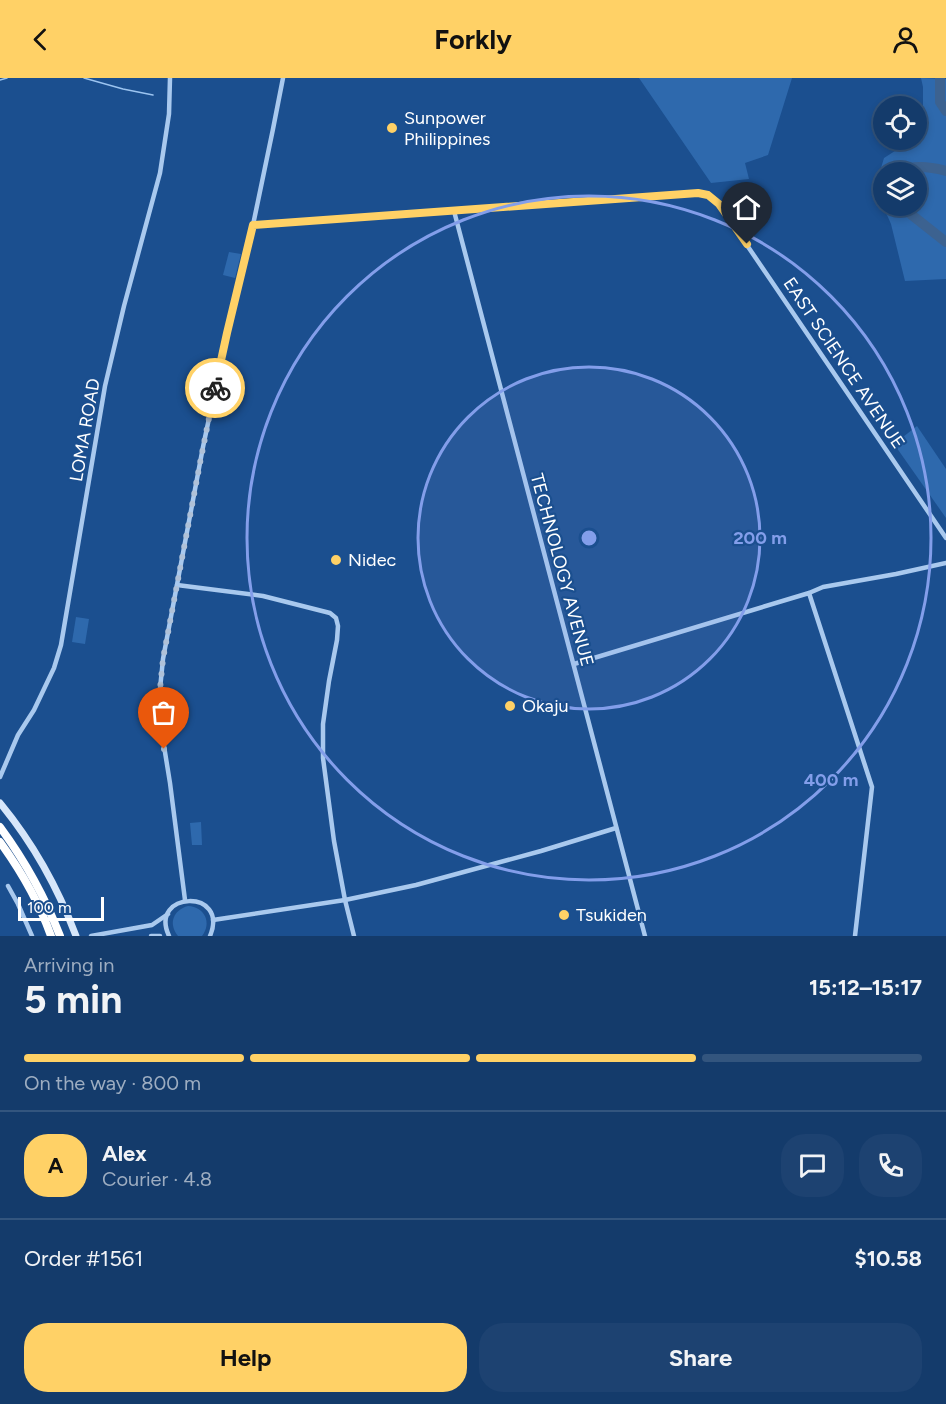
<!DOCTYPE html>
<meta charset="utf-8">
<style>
body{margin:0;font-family:Figtree,sans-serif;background:#1d4271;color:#f1f3f6;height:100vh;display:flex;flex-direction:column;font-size:22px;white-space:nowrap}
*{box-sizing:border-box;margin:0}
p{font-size:20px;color:#9dadc1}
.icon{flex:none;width:33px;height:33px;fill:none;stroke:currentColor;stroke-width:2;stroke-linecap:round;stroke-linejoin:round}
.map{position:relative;height:858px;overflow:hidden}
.drawer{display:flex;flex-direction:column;background:#143b6b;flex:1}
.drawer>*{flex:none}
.fabs{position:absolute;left:873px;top:18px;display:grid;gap:12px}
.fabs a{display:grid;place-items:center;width:54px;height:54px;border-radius:50%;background:#143b6b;box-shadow:0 3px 9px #0003,0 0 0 2px #33557e;font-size:30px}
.scale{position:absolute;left:18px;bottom:15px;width:86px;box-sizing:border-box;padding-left:6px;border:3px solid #fff;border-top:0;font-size:16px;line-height:21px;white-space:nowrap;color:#fff;-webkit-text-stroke:4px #1b4f8f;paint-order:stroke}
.pin{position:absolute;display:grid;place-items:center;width:51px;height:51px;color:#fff;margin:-62px -26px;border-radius:50% 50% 50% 0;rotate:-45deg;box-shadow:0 0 6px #0007}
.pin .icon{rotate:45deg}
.courier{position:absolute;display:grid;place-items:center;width:60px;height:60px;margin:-30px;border:4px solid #ffd166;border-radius:50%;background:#fff;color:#222;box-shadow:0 2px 8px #0007}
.overview em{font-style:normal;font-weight:700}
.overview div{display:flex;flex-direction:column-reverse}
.overview{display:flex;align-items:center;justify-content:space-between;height:102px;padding:0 24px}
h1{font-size:39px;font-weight:700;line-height:45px}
.bar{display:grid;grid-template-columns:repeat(4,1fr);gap:9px 6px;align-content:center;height:72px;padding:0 24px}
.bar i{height:8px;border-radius:4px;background:#33557e}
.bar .selected{background:#ffd166}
.bar p{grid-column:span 4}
.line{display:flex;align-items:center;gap:15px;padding:0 24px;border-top:2px solid #33557e}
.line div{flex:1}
.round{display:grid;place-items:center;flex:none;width:63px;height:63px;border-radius:24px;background:#1d4271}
.primary-button{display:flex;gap:12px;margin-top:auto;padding:12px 24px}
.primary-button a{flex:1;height:69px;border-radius:24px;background:#ffd166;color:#111;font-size:24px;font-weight:700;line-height:69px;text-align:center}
.primary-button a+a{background:#1d4271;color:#f1f3f6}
header{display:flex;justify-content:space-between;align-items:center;height:78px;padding:0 24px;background:#ffd166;color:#111;font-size:27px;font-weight:700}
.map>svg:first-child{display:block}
.green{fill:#2e69ad;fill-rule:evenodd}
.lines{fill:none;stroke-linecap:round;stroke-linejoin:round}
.stream{stroke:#9cc4f0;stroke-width:1.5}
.river{stroke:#3c6290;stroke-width:10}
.minor{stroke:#a9c9ee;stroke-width:4.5}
.secondary{stroke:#d6e6fa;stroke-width:7}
.motorway{stroke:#fff;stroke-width:8}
.done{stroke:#afc1d8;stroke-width:6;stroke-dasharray:0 10.8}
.route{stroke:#ffd166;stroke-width:8}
.ring{fill:none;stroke:#839eea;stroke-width:3}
.poi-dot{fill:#ffd166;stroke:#1b4f8f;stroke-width:2}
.labels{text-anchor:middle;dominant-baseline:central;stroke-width:4.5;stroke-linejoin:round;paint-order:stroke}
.poi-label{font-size:18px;fill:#fff;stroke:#1b4f8f;text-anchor:start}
.street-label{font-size:18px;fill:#fff;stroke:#1b4f8f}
.centre{fill:#839eea;stroke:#1b4f8f;stroke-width:3}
.ring-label{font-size:18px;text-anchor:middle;font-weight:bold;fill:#839eea;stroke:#1b4f8f;stroke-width:4.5;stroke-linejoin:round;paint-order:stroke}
</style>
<header><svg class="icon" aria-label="back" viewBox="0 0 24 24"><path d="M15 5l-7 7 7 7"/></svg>Forkly<svg class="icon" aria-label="person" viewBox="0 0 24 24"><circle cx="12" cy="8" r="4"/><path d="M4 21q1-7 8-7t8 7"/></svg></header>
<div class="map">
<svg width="946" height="858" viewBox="0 0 946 858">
<rect width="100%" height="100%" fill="#1b4f8f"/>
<g class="green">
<path d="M639,0H792L768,77L745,85L749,101L711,105Z"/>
<path d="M921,0L946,1V201L905,203L891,146L875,110L884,80L912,62L925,57L928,43L923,31V9ZM884,94H916V128H884Z"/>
<path d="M229,174L241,176L235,200L223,197Z"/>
<path d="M917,348L946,391V440L894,366Z"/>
<path d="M76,539L89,541L85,566L72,564Z"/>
<path d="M201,744L202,767H192L190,745Z"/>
<path d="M188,828C205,829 212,845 202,858H178C168,846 173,832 188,828Z"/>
</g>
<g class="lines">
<g class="stream">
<path d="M84,0L123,11L153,17"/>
<path d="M0,2L7,0"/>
</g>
<g class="river">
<path d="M940,0V24L946,33"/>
<path d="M900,94C913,86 931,89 946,93"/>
<path d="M902,128L908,134L946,164"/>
</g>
<g class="minor">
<path d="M454,133L645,858"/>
<path d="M253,147L698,115L708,117L719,126L946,460"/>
<path d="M177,507L263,518L330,535L336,540L338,548L337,562L329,603L323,646V680L334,763L345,822L354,858"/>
<path d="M809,515L823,509L896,496L946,485"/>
<path d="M574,586L809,515L872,709L855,858"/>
<path d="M0,699L18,657L34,632L54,590L61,567L105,308L124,228L160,95L169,36L170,0"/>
<path d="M8,808L18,826L32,858"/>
<path d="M185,822L170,705L158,631L163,581L203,369L227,255L253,147L273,51L283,0"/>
<path d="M213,842L345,822L416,807L541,773L616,750"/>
<path d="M91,858L152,847L168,836"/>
<path d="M151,858H160"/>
<path d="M169,858C148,813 230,810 210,858"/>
</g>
<path class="secondary" d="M0,725C33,765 58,810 76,858"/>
<g class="motorway">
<path d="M0,749C25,783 45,819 60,858"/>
<path d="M0,764C21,793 39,824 51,858"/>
</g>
</g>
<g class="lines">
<path class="done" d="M164,671L158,631L163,581L200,385L215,310"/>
<path class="route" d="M215,310L227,255L253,147L698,115L708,117L719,126L747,166"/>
</g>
<circle cx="589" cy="460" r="171" fill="#839eea" fill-opacity=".12"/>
<g class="ring">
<circle cx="589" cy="460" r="171"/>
<circle cx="589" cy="460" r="342"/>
</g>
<g class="poi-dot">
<circle cx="392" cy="50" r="6"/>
<circle cx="336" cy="482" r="6"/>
<circle cx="510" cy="628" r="6"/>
<circle cx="564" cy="837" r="6"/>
</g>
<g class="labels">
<g class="poi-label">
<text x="404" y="40">Sunpower<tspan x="404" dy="21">Philippines</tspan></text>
<text x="348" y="482">Nidec</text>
<text x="522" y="628">Okaju</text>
<text x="576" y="837">Tsukiden</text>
</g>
<g class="street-label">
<text transform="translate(844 285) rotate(56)">EAST SCIENCE AVENUE</text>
<text transform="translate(85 352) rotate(-80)">LOMA ROAD</text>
<text transform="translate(562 492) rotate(75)">TECHNOLOGY AVENUE</text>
</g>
</g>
<circle cx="589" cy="460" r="9" class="centre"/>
<g class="ring-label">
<text x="760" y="466">200 m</text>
<text x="831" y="708">400 m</text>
</g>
</svg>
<div class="fabs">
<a><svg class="icon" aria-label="locate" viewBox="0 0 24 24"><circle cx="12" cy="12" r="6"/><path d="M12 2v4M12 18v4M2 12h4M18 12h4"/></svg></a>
<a><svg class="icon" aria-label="layers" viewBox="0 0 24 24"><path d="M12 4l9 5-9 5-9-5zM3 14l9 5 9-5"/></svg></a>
</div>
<div class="scale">100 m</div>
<div class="pin" style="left:164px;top:671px;background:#ea580c"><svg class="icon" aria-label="bag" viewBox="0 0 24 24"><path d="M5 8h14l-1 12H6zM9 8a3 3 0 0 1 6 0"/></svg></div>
<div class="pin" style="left:747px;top:166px;background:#1f2937"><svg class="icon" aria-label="home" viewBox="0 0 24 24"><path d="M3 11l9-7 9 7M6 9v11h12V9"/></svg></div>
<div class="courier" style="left:215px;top:310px"><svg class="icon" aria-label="bike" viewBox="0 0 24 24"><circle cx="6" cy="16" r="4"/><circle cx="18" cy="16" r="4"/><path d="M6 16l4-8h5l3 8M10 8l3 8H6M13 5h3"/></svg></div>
</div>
<section class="drawer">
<div class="overview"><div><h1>5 min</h1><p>Arriving in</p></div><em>15:12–15:17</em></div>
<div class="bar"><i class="selected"></i><i class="selected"></i><i class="selected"></i><i></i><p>On the way · 800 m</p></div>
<div class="line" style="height:108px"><b class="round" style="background:#ffd166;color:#111">A</b><div><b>Alex</b><p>Courier · 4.8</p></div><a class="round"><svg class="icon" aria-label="chat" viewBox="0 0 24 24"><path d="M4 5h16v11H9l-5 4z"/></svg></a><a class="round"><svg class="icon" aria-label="phone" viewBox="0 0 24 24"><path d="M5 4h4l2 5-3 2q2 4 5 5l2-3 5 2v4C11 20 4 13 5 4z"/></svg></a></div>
<div class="line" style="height:78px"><div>Order #1561</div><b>$10.58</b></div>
<div class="primary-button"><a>Help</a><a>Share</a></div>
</section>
